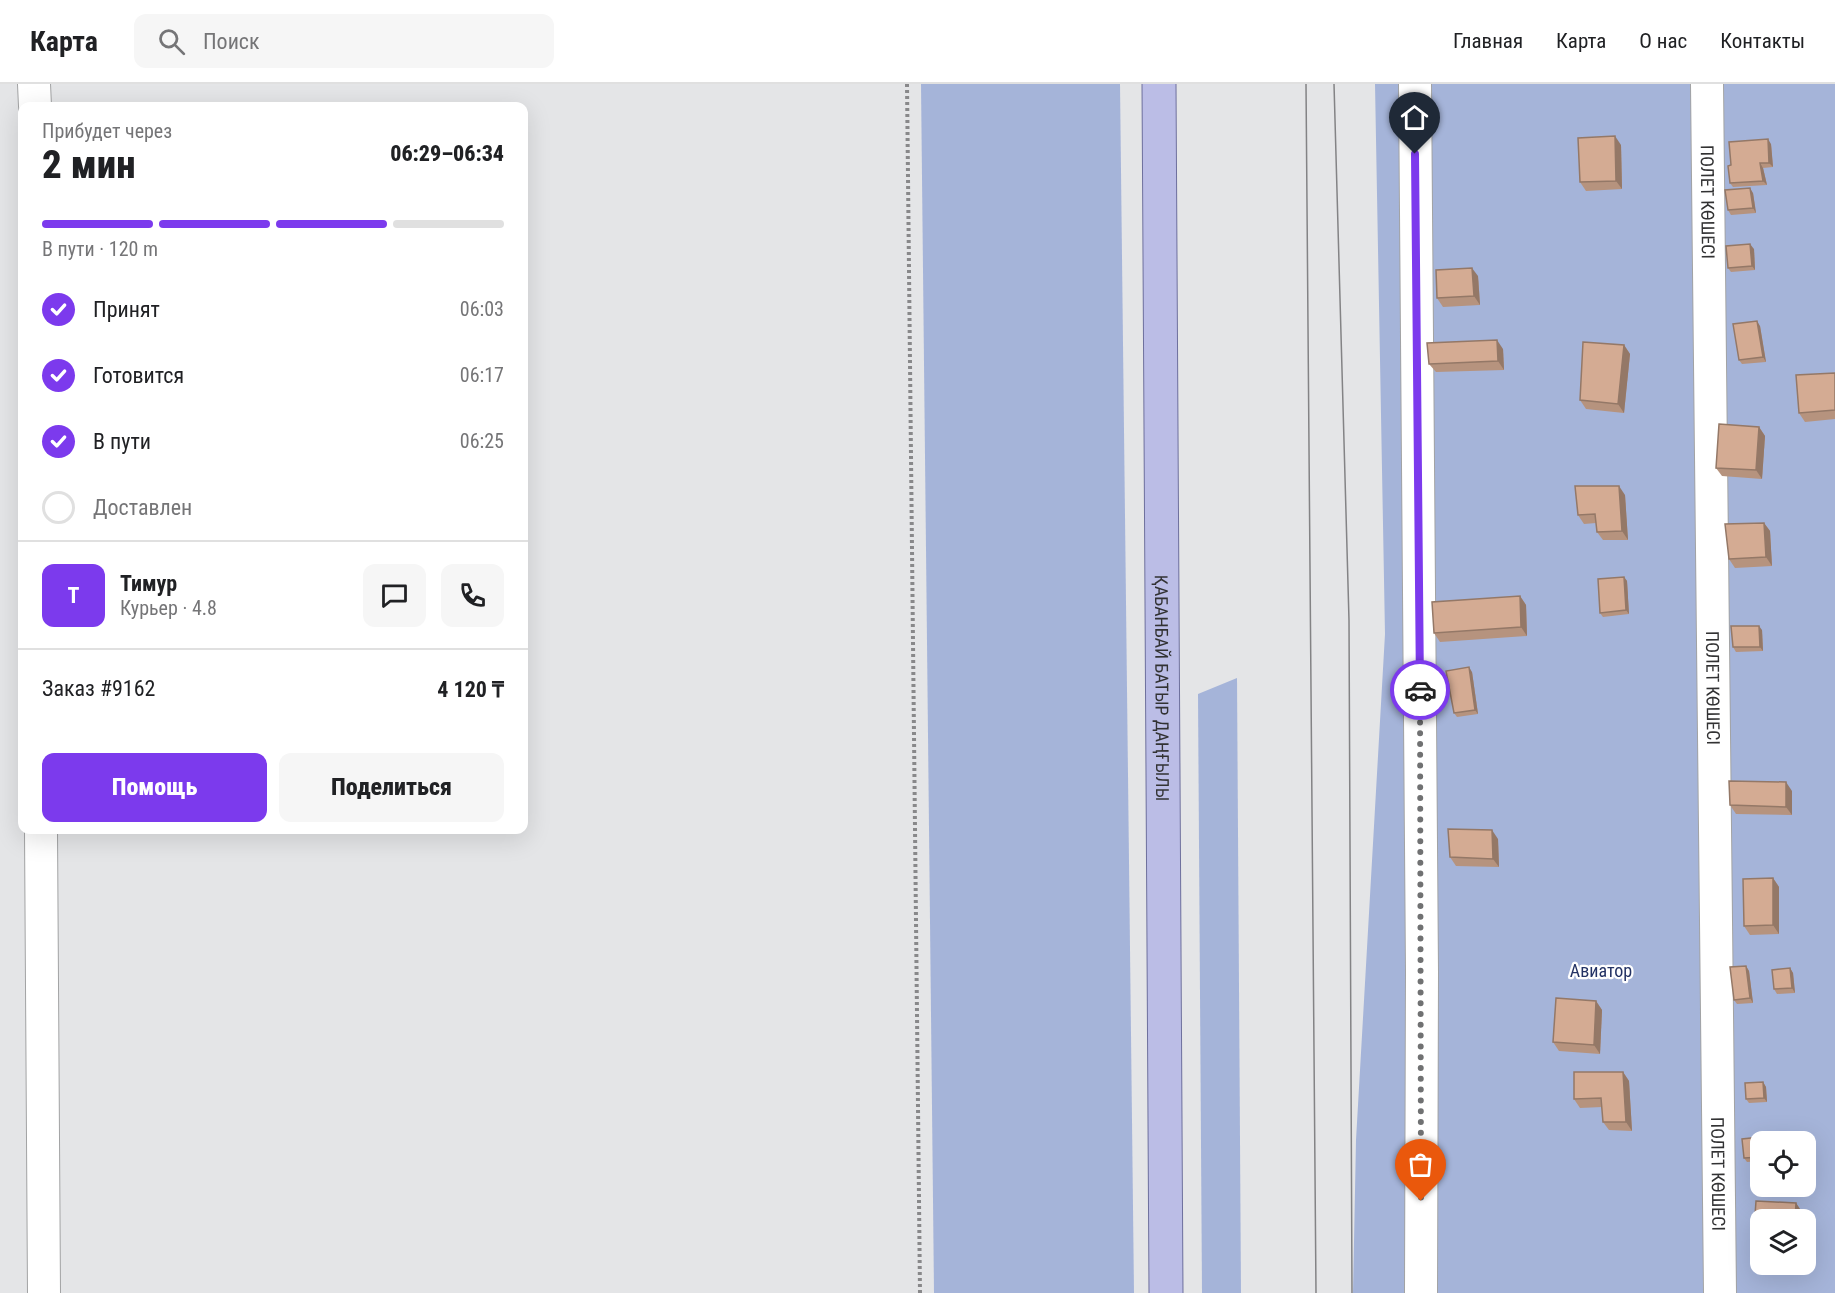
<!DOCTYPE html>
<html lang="ru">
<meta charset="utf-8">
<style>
body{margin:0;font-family:"Roboto Condensed",sans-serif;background:#f6f6f6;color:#202124;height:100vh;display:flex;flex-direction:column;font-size:22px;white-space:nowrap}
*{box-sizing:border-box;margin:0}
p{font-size:20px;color:#757577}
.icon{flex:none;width:33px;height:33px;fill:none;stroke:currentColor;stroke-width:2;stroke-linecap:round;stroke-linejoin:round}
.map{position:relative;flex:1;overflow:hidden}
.panel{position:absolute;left:18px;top:18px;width:510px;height:732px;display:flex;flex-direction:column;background:#fff;border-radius:12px;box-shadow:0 6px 24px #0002}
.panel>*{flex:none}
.controls{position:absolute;left:1750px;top:1047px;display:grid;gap:12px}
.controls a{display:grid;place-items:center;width:66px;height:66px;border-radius:12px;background:#fff;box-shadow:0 6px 24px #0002;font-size:30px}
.pin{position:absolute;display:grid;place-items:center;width:51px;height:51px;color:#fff;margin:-62px -26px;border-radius:50% 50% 50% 0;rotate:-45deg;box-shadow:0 0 6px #0007}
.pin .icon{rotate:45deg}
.courier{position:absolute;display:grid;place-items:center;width:60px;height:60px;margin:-30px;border:4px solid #7c3aed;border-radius:50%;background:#fff;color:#222;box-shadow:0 2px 8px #0007}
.overview em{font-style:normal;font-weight:800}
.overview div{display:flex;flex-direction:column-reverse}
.overview{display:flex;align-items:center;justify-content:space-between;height:102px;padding:0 24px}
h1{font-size:39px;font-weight:800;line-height:45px}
.bar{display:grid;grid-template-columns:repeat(4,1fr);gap:9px 6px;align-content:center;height:72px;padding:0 24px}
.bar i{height:8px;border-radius:4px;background:#e0e0e0}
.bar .active{background:#7c3aed}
.bar p{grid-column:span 4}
.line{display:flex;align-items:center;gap:15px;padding:0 24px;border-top:2px solid #e0e0e0}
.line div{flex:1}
.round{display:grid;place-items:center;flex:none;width:63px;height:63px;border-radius:12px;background:#f6f6f6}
ol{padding:0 24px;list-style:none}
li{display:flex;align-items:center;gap:18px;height:66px}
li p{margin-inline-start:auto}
li .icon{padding:6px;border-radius:50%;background:#7c3aed;color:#fff;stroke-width:4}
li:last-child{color:#757577}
li i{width:33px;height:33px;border:3px solid #e0e0e0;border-radius:50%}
.button{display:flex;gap:12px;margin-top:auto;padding:12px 24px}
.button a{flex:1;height:69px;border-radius:12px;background:#7c3aed;color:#fff;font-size:24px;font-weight:800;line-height:69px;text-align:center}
.button a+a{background:#f6f6f6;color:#202124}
header{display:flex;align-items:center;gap:36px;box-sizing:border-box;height:84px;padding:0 30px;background:#fff;border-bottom:2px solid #e0e0e0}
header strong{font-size:28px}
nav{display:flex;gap:33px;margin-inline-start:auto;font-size:21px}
.search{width:420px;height:54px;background:#f6f6f6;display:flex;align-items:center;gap:15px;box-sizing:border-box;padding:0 21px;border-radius:12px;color:#757577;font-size:22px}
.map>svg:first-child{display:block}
.green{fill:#a5b4d9;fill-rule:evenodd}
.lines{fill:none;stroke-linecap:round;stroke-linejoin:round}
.street-casing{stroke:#a2a3a4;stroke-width:34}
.primary-casing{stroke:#6e709d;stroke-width:35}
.path{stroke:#88888a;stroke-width:4;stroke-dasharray:3 3;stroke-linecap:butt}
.street{stroke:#fff;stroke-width:32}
.primary{stroke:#bbbde6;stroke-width:33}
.tram{stroke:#838385;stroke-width:1.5}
.wall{fill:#b6937e}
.shaded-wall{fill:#947867}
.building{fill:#d4ab93;stroke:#947867;stroke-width:1.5}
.done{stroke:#707172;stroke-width:6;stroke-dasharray:0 10.8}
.route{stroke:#7c3aed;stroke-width:8}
.labels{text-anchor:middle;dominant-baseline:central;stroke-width:4.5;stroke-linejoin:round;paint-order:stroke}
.street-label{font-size:18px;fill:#323233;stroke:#fff}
.park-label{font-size:18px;fill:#233264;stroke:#fff}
</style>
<header>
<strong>Карта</strong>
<div class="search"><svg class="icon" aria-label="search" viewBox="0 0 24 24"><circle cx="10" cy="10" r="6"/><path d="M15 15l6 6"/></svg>Поиск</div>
<nav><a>Главная</a><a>Карта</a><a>О нас</a><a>Контакты</a></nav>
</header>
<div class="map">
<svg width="1835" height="1209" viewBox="0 0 1835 1209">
<rect width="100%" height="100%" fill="#e4e5e7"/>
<g class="green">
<path d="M921,0H1120L1134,1209H934Z"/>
<path d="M1375,0H1835V1209H1353L1356,1056L1385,550ZM1761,1058H1806V1102H1761ZM1761,1136H1806V1180H1761Z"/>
<path d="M1237,594L1241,1209H1202L1198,610Z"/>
</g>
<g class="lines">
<defs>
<g id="street">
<path d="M34,0L35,22"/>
<path d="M1415,0L1422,888L1421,1209"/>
<path id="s1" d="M1707,0L1720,1209"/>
<path d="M41,746L44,1209"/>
</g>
<g id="primary">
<path id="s2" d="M1159,0L1166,1209"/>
</g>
</defs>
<use href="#street" class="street-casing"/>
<use href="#primary" class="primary-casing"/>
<path class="path" d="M907,0L920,1209"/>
<use href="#street" class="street"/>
<use href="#primary" class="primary"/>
<g class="tram">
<path d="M1306,0L1316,1209"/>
<path d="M1334,0L1349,536L1352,1209"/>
</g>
</g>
<g class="wall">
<path d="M1771,60L1773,83L1763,84L1767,101L1733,103L1730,99L1731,81Z"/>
<path d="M1621,61L1622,105L1586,107L1580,98Z"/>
<path d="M1753,109L1756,129L1731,131L1728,126Z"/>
<path d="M1754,165L1755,186L1731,188L1728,184Z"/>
<path d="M1478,192L1480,221L1443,223L1437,214Z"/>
<path d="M1760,242L1766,278L1742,280L1739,276Z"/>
<path d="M1624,261L1630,270L1624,329L1586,325L1580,316Z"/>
<path d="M1503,265L1504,286L1436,288L1429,280Z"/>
<path d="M1835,289V335L1805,338L1799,329Z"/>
<path d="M1759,343L1765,352L1762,395L1722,392L1716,384Z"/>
<path d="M1625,411L1628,456H1603L1597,448L1596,439L1584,440L1578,431Z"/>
<path d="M1764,439L1770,447L1772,482L1735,484L1729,475Z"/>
<path d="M1624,493L1627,497L1629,530L1603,533L1600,529Z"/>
<path d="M1520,512L1526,521L1527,552L1440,558L1434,549Z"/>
<path d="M1762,546L1763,567L1736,568L1733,563Z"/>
<path d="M1472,588L1478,630L1457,633L1454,629Z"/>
<path d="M1792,707V731L1736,730L1730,721Z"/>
<path d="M1498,755L1499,783L1456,782L1450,773Z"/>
<path d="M1773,794L1779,803V850L1750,851L1744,842Z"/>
<path d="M1746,882L1749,887L1753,919L1737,920L1734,916Z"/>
<path d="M1790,884L1793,889L1795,909L1777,910L1774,905Z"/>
<path d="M1596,917L1602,926L1600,970L1559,967L1553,958Z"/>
<path d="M1623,988L1629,997L1632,1047L1609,1046L1603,1038L1602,1023L1580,1024L1574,1015Z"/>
<path d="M1763,998L1766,1003L1767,1018L1749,1019L1746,1015Z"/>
<path d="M1760,1053L1763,1058H1761V1077L1747,1078L1744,1074Z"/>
<path d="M1756,1117L1796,1119L1802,1128V1136H1761V1169H1759L1753,1160Z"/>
</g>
<g class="shaded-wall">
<path d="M1615,52L1621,61L1622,105L1616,97Z"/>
<path d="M1768,55L1771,60L1773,83L1769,79Z"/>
<path d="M1760,79L1763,84L1767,101L1763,97Z"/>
<path d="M1750,104L1753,109L1756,129L1753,124Z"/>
<path d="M1750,160L1754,165L1755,186L1752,182Z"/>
<path d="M1472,184L1478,192L1480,221L1474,212Z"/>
<path d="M1757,237L1760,242L1766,278L1763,273Z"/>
<path d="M1497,256L1503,265L1504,286L1498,277Z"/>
<path d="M1624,261L1630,270L1624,329L1618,320Z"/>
<path d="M1759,343L1765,352L1762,395L1756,386Z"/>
<path d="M1619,402L1625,411L1628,456L1622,447Z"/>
<path d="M1764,439L1770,447L1772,482L1766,473Z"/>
<path d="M1624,493L1627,497L1629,530L1626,526Z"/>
<path d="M1520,512L1526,521L1527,552L1521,543Z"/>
<path d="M1759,542L1762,546L1763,567L1760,563Z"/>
<path d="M1469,583L1472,588L1478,630L1475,626Z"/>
<path d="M1786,698L1792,707V731L1786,723Z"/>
<path d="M1492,746L1498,755L1499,783L1493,775Z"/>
<path d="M1773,794L1779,803V850L1773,841Z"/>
<path d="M1746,882L1749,887L1753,919L1750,914Z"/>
<path d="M1790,884L1793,889L1795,909L1792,904Z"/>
<path d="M1596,917L1602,926L1600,970L1594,961Z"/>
<path d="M1623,988L1629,997L1632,1047L1626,1038Z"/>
<path d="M1763,998L1766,1003L1767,1018L1764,1014Z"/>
<path d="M1796,1119L1802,1128V1136H1795Z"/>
</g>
<g class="building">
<path d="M1615,52L1616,97L1580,98L1578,54Z"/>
<path d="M1768,55L1769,79H1760L1763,97L1730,99L1728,82L1731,81L1729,58Z"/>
<path d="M1750,104L1753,124L1728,126L1725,106Z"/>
<path d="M1750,160L1752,182L1728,184L1726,162Z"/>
<path d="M1472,184L1474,212L1437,214L1436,186Z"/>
<path d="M1757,237L1763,273L1739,276L1733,240Z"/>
<path d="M1497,256L1498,277L1429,280L1427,259Z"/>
<path d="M1583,258L1624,261L1618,320L1580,316Z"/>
<path d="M1835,289V326L1799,329L1796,291Z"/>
<path d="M1719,340L1759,343L1756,386L1716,384Z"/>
<path d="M1575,402H1619L1622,447L1597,448L1595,430L1578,431Z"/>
<path d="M1764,439L1766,473L1729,475L1725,440Z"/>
<path d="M1624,493L1626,526L1600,529L1598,495Z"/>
<path d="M1520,512L1521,543L1434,549L1432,518Z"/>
<path d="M1731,542H1759L1760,563H1733Z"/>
<path d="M1469,583L1475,626L1454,629L1446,587Z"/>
<path d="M1729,697L1786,698V723L1730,721Z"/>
<path d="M1448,745L1492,746L1493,775L1450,773Z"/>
<path d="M1773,794V841L1744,842L1743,795Z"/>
<path d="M1746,882L1750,914L1734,916L1730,883Z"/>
<path d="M1790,884L1792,904L1774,905L1772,886Z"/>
<path d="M1556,914L1596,917L1594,961L1553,958Z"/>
<path d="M1574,988H1623L1626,1038H1603L1601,1014L1574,1015Z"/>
<path d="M1763,998L1764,1014L1746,1015L1745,999Z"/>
<path d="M1760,1053L1761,1073L1744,1074L1742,1055Z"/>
<path d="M1756,1117L1796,1119L1795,1136H1761V1161L1753,1160Z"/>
</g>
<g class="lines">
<path class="done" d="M1420,606L1421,1117"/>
<path class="route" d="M1415,70L1420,606"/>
</g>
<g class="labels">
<g class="street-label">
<text stroke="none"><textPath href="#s1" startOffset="118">ПОЛЕТ КӨШЕСІ</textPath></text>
<text stroke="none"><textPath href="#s2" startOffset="604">ҚАБАНБАЙ БАТЫР ДАҢҒЫЛЫ</textPath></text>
<text stroke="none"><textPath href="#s1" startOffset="604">ПОЛЕТ КӨШЕСІ</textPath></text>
<text stroke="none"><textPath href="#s1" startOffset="1090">ПОЛЕТ КӨШЕСІ</textPath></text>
</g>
<g class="park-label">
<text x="1601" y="886">Авиатор</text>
</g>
</g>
</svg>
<div class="controls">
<a><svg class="icon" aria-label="locate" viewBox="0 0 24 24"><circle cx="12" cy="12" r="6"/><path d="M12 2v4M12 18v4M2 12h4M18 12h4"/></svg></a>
<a><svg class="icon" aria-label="layers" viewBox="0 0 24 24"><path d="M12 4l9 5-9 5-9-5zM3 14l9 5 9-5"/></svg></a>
</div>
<div class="pin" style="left:1421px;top:1117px;background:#ea580c"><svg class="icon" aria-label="bag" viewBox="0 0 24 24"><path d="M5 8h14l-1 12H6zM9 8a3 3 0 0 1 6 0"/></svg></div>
<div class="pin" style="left:1415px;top:70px;background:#1f2937"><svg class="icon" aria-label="home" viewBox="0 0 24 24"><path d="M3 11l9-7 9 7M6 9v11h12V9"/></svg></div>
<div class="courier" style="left:1420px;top:606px"><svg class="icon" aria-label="car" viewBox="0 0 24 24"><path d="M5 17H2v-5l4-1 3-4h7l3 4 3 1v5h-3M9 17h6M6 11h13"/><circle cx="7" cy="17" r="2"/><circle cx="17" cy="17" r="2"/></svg></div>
<section class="panel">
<div class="overview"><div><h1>2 мин</h1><p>Прибудет через</p></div><em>06:29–06:34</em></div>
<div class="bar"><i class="active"></i><i class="active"></i><i class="active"></i><i></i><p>В пути · 120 m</p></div>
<ol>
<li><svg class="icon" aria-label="check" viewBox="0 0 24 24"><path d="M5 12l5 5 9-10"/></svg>Принят<p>06:03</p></li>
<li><svg class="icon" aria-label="check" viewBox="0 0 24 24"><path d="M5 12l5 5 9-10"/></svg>Готовится<p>06:17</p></li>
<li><svg class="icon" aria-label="check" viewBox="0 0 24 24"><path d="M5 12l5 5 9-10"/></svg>В пути<p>06:25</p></li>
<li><i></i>Доставлен</li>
</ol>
<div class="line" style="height:108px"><b class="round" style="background:#7c3aed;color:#fff">Т</b><div><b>Тимур</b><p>Курьер · 4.8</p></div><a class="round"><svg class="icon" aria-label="chat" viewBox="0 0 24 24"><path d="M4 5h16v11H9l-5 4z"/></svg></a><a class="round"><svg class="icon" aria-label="phone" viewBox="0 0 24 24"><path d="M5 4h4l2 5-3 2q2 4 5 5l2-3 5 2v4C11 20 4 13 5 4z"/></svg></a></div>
<div class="line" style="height:78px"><div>Заказ #9162</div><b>4 120 ₸</b></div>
<div class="button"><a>Помощь</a><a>Поделиться</a></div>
</section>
</div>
